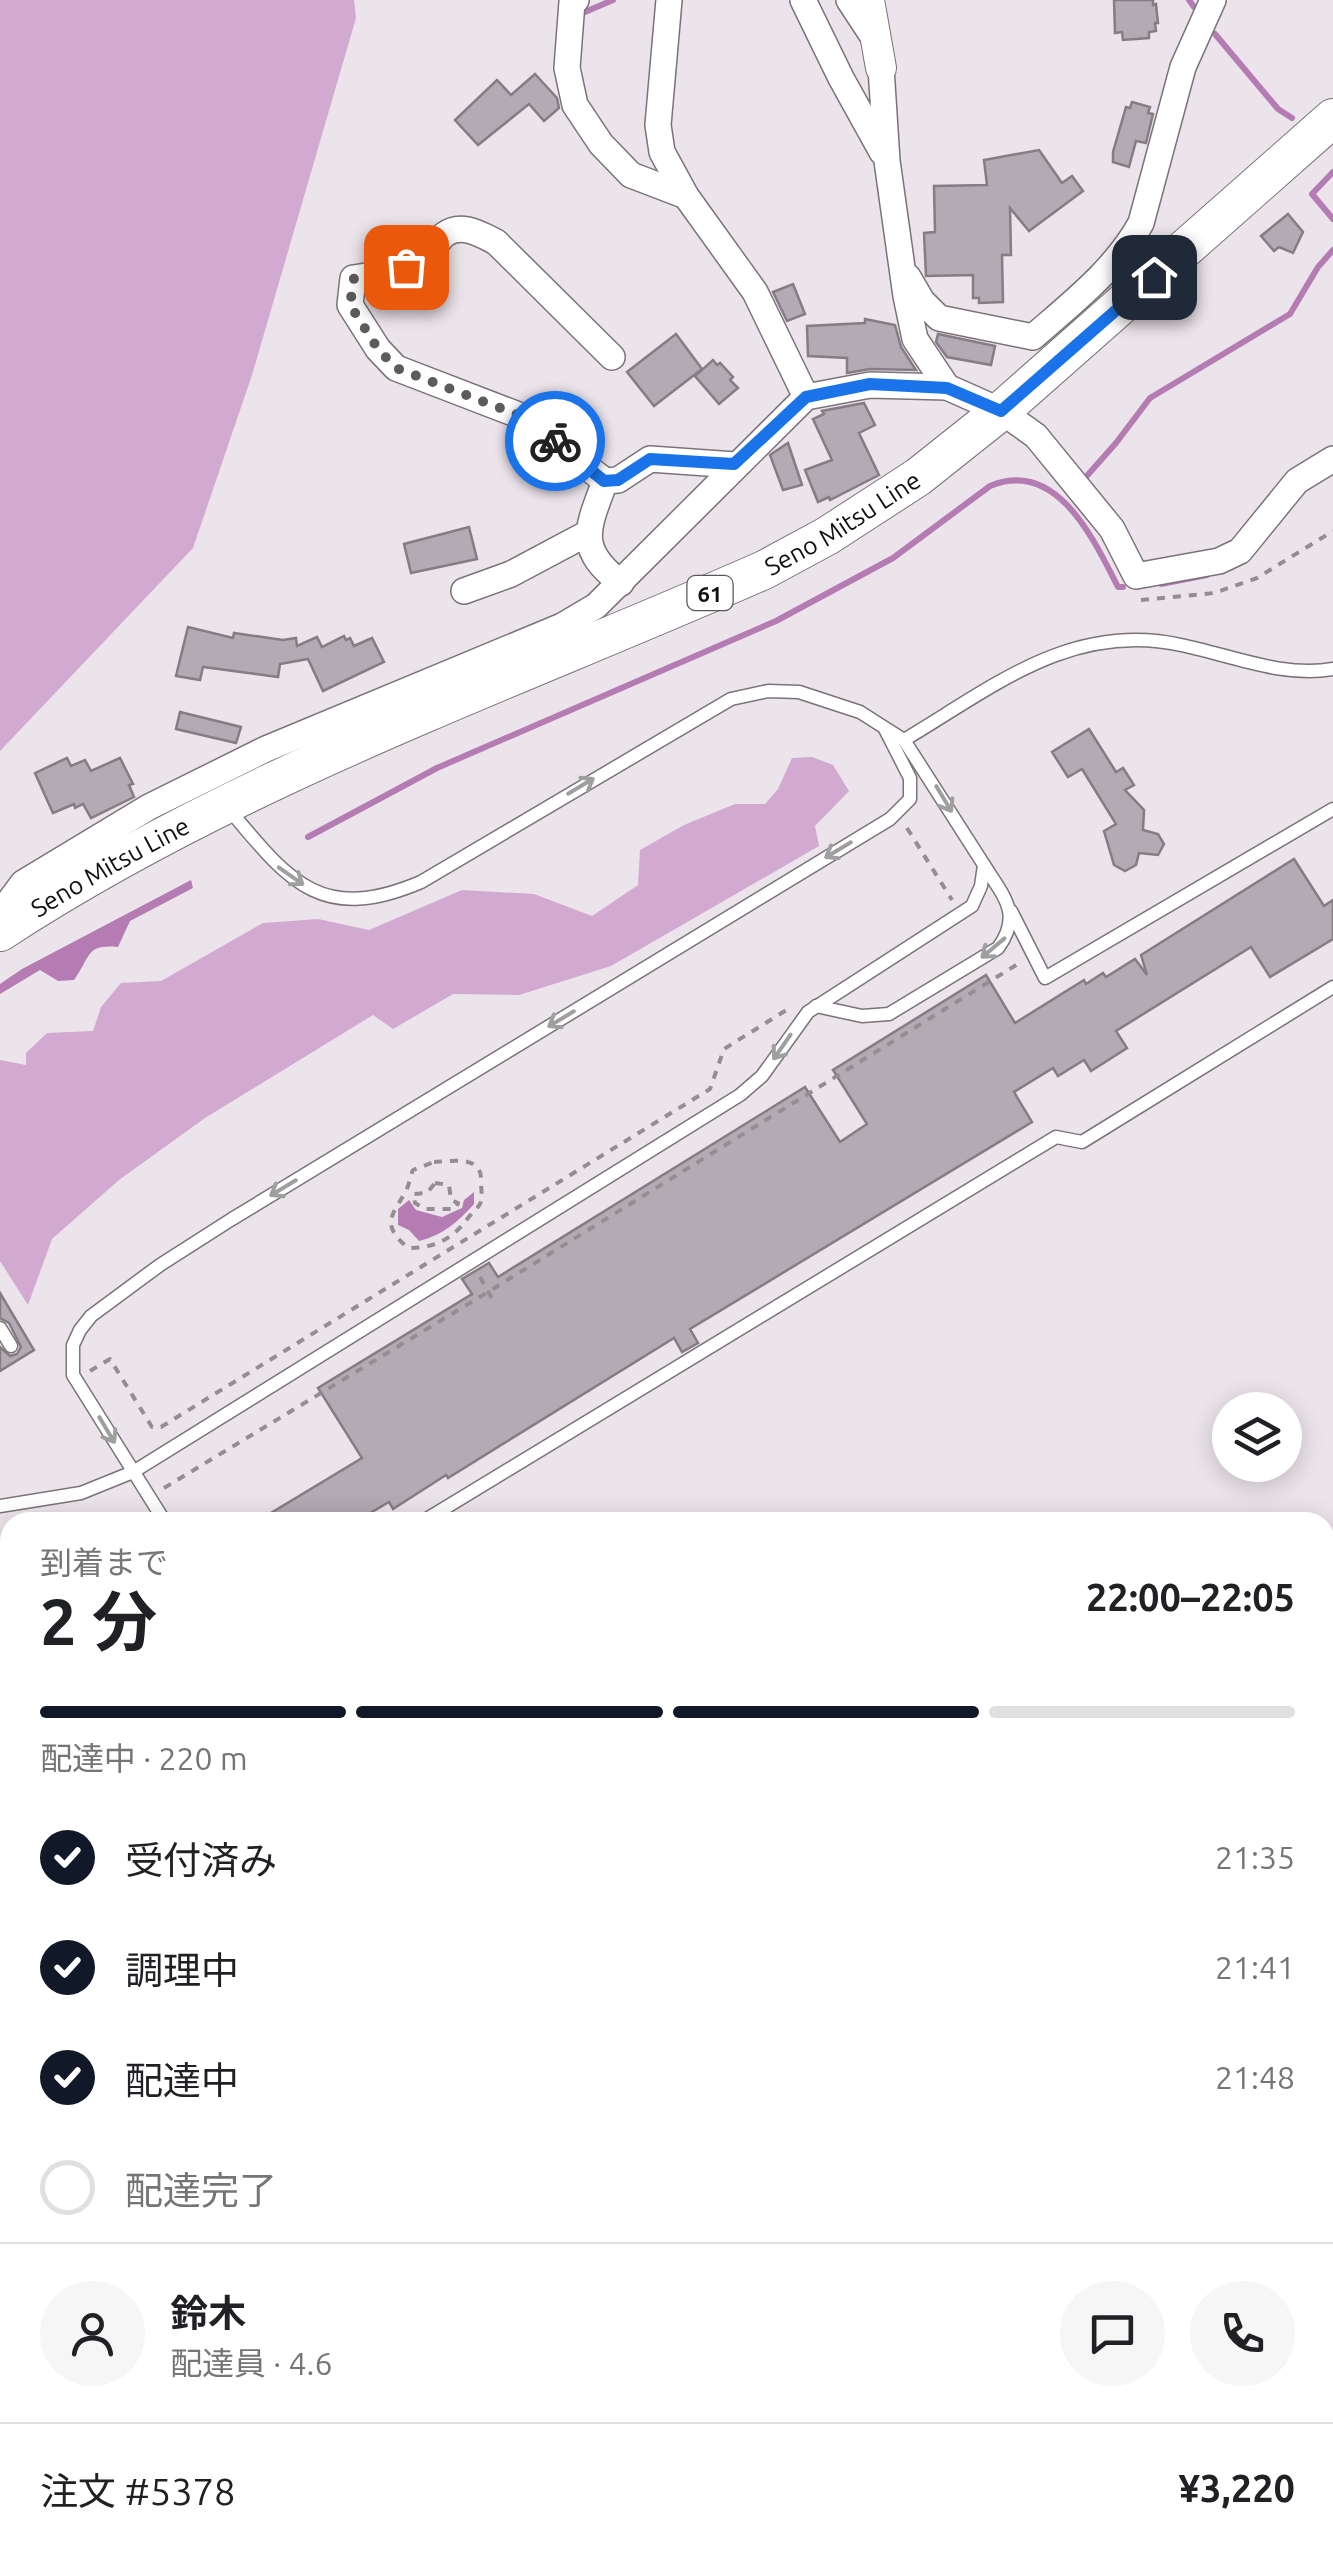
<!DOCTYPE html>
<html lang="ja">
<meta charset="utf-8">
<style>
body{margin:0;font-family:Ubuntu,"Noto Sans JP",sans-serif;background:#f6f6f6;color:#202124;height:100vh;display:flex;flex-direction:column;font-size:38px;white-space:nowrap}
*{box-sizing:border-box;margin:0}
p{font-size:32px;color:#757577}
.icon{flex:none;width:55px;height:55px;fill:none;stroke:currentColor;stroke-width:2;stroke-linecap:round;stroke-linejoin:round}
.map{position:relative;flex:1;overflow:hidden}
.drawer{position:absolute;left:0px;top:1512px;width:1335px;height:1062px;display:flex;flex-direction:column;background:#fff;border-radius:30px 30px 0 0;box-shadow:0 5px 25px #0003}
.drawer>*{flex:none}
.fabs{position:absolute;left:1212px;top:1392px;display:grid;gap:20px}
.fabs a{display:grid;place-items:center;width:90px;height:90px;border-radius:50%;background:#fff;box-shadow:0 5px 25px #0003;font-size:50px}
.pin{position:absolute;display:grid;place-items:center;width:85px;height:85px;color:#fff;margin:-42px;border-radius:20px;box-shadow:0 5px 15px #0006}
.courier{position:absolute;display:grid;place-items:center;width:100px;height:100px;margin:-50px;border:8px solid #1a73e8;border-radius:50%;background:#fff;color:#222;box-shadow:0 2px 12px #0007}
.head em{font-style:normal;font-weight:700}
.head div{display:flex;flex-direction:column-reverse}
.head{display:flex;align-items:center;justify-content:space-between;height:170px;padding:0 40px}
h1{font-size:65px;font-weight:700;line-height:75px}
.bar{display:grid;grid-template-columns:repeat(4,1fr);gap:15px 10px;align-content:center;height:120px;padding:0 40px}
.bar i{height:12px;border-radius:8px;background:#e0e0e0}
.bar .current{background:#111827}
.bar p{grid-column:span 4}
.line{display:flex;align-items:center;gap:25px;padding:0 40px;border-top:2px solid #e0e0e0}
.line div{flex:1}
.round{display:grid;place-items:center;flex:none;width:105px;height:105px;border-radius:52px;background:#f6f6f6}
ol{padding:0 40px;list-style:none}
li{display:flex;align-items:center;gap:30px;height:110px}
li p{margin-inline-start:auto}
li .icon{padding:10px;border-radius:50%;background:#111827;color:#fff;stroke-width:4}
li:last-child{color:#757577}
li i{width:55px;height:55px;border:5px solid #e0e0e0;border-radius:50%}
.map>svg:first-child{display:block}
.green{fill:#d2a9d0}
.water{fill:#b57bb3}
.lines{fill:none;stroke-linecap:round;stroke-linejoin:round}
.stream{stroke:#b57bb3;stroke-width:6}
.taxiway{stroke:#b1abb0;stroke-width:58}
.runway{stroke:#b1abb0;stroke-width:145}
.building{fill:#b3abb3;stroke:#847d84;stroke-width:2.5}
.service-casing{stroke:#7a7379;stroke-width:15}
.minor-casing{stroke:#7a7379;stroke-width:28}
.tertiary-casing{stroke:#7a7379;stroke-width:32}
.primary-casing{stroke:#7a7379;stroke-width:40}
.path{stroke:#948e93;stroke-width:4;stroke-dasharray:8 8;stroke-linecap:butt}
.service{stroke:#fff;stroke-width:12}
.minor{stroke:#fff;stroke-width:25}
.tertiary{stroke:#fff;stroke-width:30}
.primary{stroke:#fff;stroke-width:38}
.oneway{stroke:#a09fa0}
.done{stroke:#5e5a5d;stroke-width:10;stroke-dasharray:0 18}
.route{stroke:#1a73e8;stroke-width:12}
.labels{text-anchor:middle;dominant-baseline:central;stroke-width:9;stroke-linejoin:round;paint-order:stroke}
.shield{fill:#fff;stroke:#585758;stroke-width:2.5}
.shield-label{font-size:22px;font-weight:bold;fill:#110f11}
.street-label{font-size:25px;fill:#110f11;stroke:#fff}
</style>
<div class="map">
<svg width="1333" height="2574" viewBox="0 0 1333 2574">
<rect width="100%" height="100%" fill="#ece4eb"/>
<g class="green">
<path d="M0,0H354L356,18L252,375L193,548L0,751Z"/>
<path d="M812,757L833,765L849,791L815,826L819,846L611,966L519,995L453,994L393,1029L373,1015L205,1118L119,1180L52,1239L28,1305L0,1261V1060L26,1065V1053L47,1033L93,1031L101,1007L121,983L161,981L263,923L318,919L369,930L462,890L534,894L592,916L638,885L640,850L684,825L735,804H765L778,789L792,758Z"/>
<path d="M1333,1768V1943L1325,1948V1773Z"/>
<path d="M1333,1962V2247H1325V1967Z"/>
<path d="M10,2298V2440L0,2446V2304Z"/>
<path d="M1333,2507V2574H1225L1240,2565H1325V2512Z"/>
<path d="M55,2565H324L309,2574H41Z"/>
<path d="M421,2565H844L830,2574H426Z"/>
</g>
<g class="water">
<path d="M191,880L193,888L130,921L118,947C85,944 91,957 74,980L58,981L40,970L0,994V984L22,969Z"/>
<path d="M474,1192V1204C458,1222 443,1235 419,1241L409,1230L398,1225V1209L409,1200L416,1210L442,1217L462,1208L464,1200Z"/>
</g>
<g class="lines">
<g class="stream">
<path d="M1189,0L1194,7"/>
<path d="M580,10L585,12L613,0"/>
<path d="M1215,34L1278,109L1292,118"/>
<path d="M1333,172L1312,194L1333,219"/>
<path d="M1085,478L1116,443L1150,398L1290,314L1318,267L1333,250"/>
<path d="M1161,584L1207,575"/>
<path d="M308,837L437,768L776,621L893,558L990,486C1057,458 1094,540 1118,587H1123"/>
</g>
<g class="taxiway">
<path d="M1325,1699L1333,1694"/>
<path d="M1325,2367L1333,2366"/>
<path d="M0,2523L10,2517"/>
</g>
<g class="runway">
<path d="M1325,2389L1333,2384"/>
<path d="M1030,2574L1044,2565"/>
</g>
</g>
<g class="building">
<path d="M1114,0H1153V5L1156,4L1158,23H1155L1156,31L1149,32V38L1123,40L1122,32L1115,33Z"/>
<path d="M535,74L557,98L559,108L544,121L529,104L478,145L455,120L497,80L511,95Z"/>
<path d="M1132,102L1150,107L1148,113L1153,114L1146,143L1136,141L1129,167L1113,162V152L1126,107L1130,108Z"/>
<path d="M1039,150L1062,183L1072,176L1083,191L1029,231L1010,208L1011,255H1002L1003,302L979,303V298H973V275L926,276L924,233L935,232L934,186L987,185L984,160Z"/>
<path d="M1288,214L1303,232L1293,253L1279,247L1274,251L1261,236Z"/>
<path d="M793,284L805,314L787,321L773,292Z"/>
<path d="M865,319L895,325L901,347L916,370L870,369L847,373V358L808,356L807,326L865,323Z"/>
<path d="M676,334L702,369L654,406L627,372Z"/>
<path d="M938,334L995,346L991,365L947,357L936,342Z"/>
<path d="M713,360L717,365L720,363L733,377L730,380L738,388L719,404L695,376Z"/>
<path d="M864,403L875,425L859,433L879,475L830,500L829,497L818,502L805,470L832,460L813,419L824,414L822,411Z"/>
<path d="M788,443L802,485L783,490L770,455Z"/>
<path d="M469,527L477,559L411,573L404,544Z"/>
<path d="M188,627L233,638L234,633L283,640L296,638L297,646L317,637L322,647L344,636L346,640L350,638L354,646L372,638L384,662L323,691L308,659L280,664L278,677L203,667L200,680L176,676Z"/>
<path d="M180,712L241,727L236,743L176,729Z"/>
<path d="M1089,729L1116,772L1123,768L1134,785L1125,790L1144,810L1143,830L1158,834L1164,844L1158,855L1139,853L1136,865L1125,871L1114,865L1104,831L1116,824L1082,769L1068,777L1052,752Z"/>
<path d="M67,758L71,766L85,760L91,771L120,758L133,784L129,785L134,797L91,818L83,804L75,808L74,804L53,813L35,773Z"/>
<path d="M1294,859L1324,906L1333,900V939L1270,977L1251,947L1116,1031L1127,1048L1091,1071L1084,1060L1058,1076L1053,1068L1014,1092L1032,1122L690,1329L698,1343L682,1352L674,1338L448,1478L446,1475L393,1509L389,1502L355,1522H256L362,1458L318,1388L472,1294L462,1279L489,1263L498,1277L805,1087L840,1142L867,1124L833,1070L986,975L1015,1023L1084,980L1086,984L1103,973L1106,977L1135,959L1147,975L1141,955Z"/>
<path d="M0,1293L34,1350L0,1371V1347L10,1356L17,1354L21,1347L9,1323L0,1318Z"/>
</g>
<g class="lines">
<defs>
<g id="service">
<path d="M904,740C993,687 1072,621 1181,645C1230,655 1283,678 1333,669"/>
<path d="M1011,911L1045,978L1333,809"/>
<path d="M816,1006L862,1016L889,1014L998,948C1023,914 1003,896 984,865"/>
<path d="M0,1328L11,1346"/>
<path d="M0,1506L81,1493L133,1472L740,1095L762,1076L808,1012L972,906L981,886L984,865L904,740L860,712L799,692L768,691L731,699L421,882C320,925 288,880 227,807"/>
<path d="M165,1522L73,1375V1345L80,1330L91,1316L160,1265L232,1219L890,819L910,799V778L885,729"/>
<path d="M422,1522L1056,1137L1082,1142L1333,987"/>
<path d="M1325,1958L1333,1953"/>
<path d="M0,2284L10,2278"/>
<path d="M411,2565L417,2574"/>
<path d="M332,2574L347,2565"/>
</g>
<g id="minor">
<path d="M576,0L572,2L567,68L575,105L601,144L631,175L686,196"/>
<path d="M669,0L658,125L662,152L686,196L755,292L806,397"/>
<path d="M803,0L841,78L882,152"/>
<path d="M849,0L874,38"/>
<path d="M881,68L887,161L906,296L915,339L947,387L1001,411L1036,436L1112,529L1136,576L1219,561L1240,551L1297,481L1333,459"/>
<path d="M908,277L922,301L939,318L1033,337C1072,303 1116,269 1141,223L1183,67L1213,0"/>
<path d="M612,357L496,242C480,234 461,222 444,235C436,242 432,253 423,259C403,272 376,274 353,278L350,305L378,349L396,368L521,416L605,481C588,528 575,548 621,583"/>
<path d="M605,481L618,480L650,459L735,465"/>
<path d="M464,591L511,574L588,533"/>
<path d="M6,928V906L23,883L149,807L266,749L562,626L596,606L806,397L870,385L947,387"/>
</g>
<path id="tertiary" d="M869,0L881,68"/>
<g id="primary">
<path id="s1" d="M0,932C235,778 507,683 764,570L827,536L918,477L1001,411L1333,118"/>
</g>
</defs>
<use href="#service" class="service-casing"/>
<use href="#minor" class="minor-casing"/>
<use href="#tertiary" class="tertiary-casing"/>
<use href="#primary" class="primary-casing"/>
<g class="path">
<path d="M1141,600L1214,593L1257,578L1333,531"/>
<path d="M907,828L952,900"/>
<path d="M434,1162C445,1162 463,1158 473,1164C482,1170 481,1176 481,1184C483,1208 481,1202 468,1218C453,1239 435,1248 408,1248C381,1225 391,1216 405,1193C409,1186 410,1177 413,1170Z"/>
<path d="M435,1183L449,1185L451,1200L458,1203L455,1209H425L415,1203L413,1194L427,1193Z"/>
<path d="M480,1277L495,1304"/>
<path d="M90,1371L110,1359L152,1427H161L710,1089L724,1049L788,1009"/>
<path d="M164,1488L488,1292L1021,962"/>
</g>
<use href="#service" class="service"/>
<use href="#minor" class="minor"/>
<use href="#tertiary" class="tertiary"/>
<use href="#primary" class="primary"/>
</g>
<defs><path id="oneway-shaft" d="M-6 0H5M1.5-3L5.5 0L1.5 3" fill="none" stroke-width="1.6" stroke-linecap="round" stroke-linejoin="round" transform="scale(2.5)"/></defs>
<g class="oneway">
<use href="#oneway-shaft" transform="translate(581 786) rotate(-31)"/>
<use href="#oneway-shaft" transform="translate(944 799) rotate(59)"/>
<use href="#oneway-shaft" transform="translate(838 850) rotate(149)"/>
<use href="#oneway-shaft" transform="translate(291 876) rotate(35)"/>
<use href="#oneway-shaft" transform="translate(993 948) rotate(140)"/>
<use href="#oneway-shaft" transform="translate(561 1019) rotate(149)"/>
<use href="#oneway-shaft" transform="translate(782 1047) rotate(125)"/>
<use href="#oneway-shaft" transform="translate(283 1188) rotate(149)"/>
<use href="#oneway-shaft" transform="translate(107 1430) rotate(59)"/>
</g>
<g class="lines">
<path class="done" d="M406,267L354,278L350,305L378,349L396,368L521,416L555,441"/>
<path class="route" d="M555,441L604,481L618,480L650,459L734,464L806,397L870,384L947,388L1001,411L1154,277"/>
</g>
<g class="labels">
<rect class="shield" x="687.5" y="576" width="45" height="34" rx="8"/>
<g class="shield-label">
<text x="710" y="593">61</text>
</g>
<g class="street-label">
<text stroke="none"><textPath href="#s1" startOffset="938">Seno Mitsu Line</textPath></text>
<text stroke="none"><textPath href="#s1" startOffset="128">Seno Mitsu Line</textPath></text>
</g>
</g>
</svg>
<div class="fabs">
<a><svg class="icon" aria-label="layers" viewBox="0 0 24 24"><path d="M12 4l9 5-9 5-9-5zM3 14l9 5 9-5"/></svg></a>
</div>
<div class="pin" style="left:406px;top:267px;background:#ea580c"><svg class="icon" aria-label="bag" viewBox="0 0 24 24"><path d="M5 8h14l-1 12H6zM9 8a3 3 0 0 1 6 0"/></svg></div>
<div class="pin" style="left:1154px;top:277px;background:#1f2937"><svg class="icon" aria-label="home" viewBox="0 0 24 24"><path d="M3 11l9-7 9 7M6 9v11h12V9"/></svg></div>
<div class="courier" style="left:555px;top:441px"><svg class="icon" aria-label="bike" viewBox="0 0 24 24"><circle cx="6" cy="16" r="4"/><circle cx="18" cy="16" r="4"/><path d="M6 16l4-8h5l3 8M10 8l3 8H6M13 5h3"/></svg></div>
<section class="drawer">
<div class="head"><div><h1>2 分</h1><p>到着まで</p></div><em>22:00–22:05</em></div>
<div class="bar"><i class="current"></i><i class="current"></i><i class="current"></i><i></i><p>配達中 · 220 m</p></div>
<ol>
<li><svg class="icon" aria-label="check" viewBox="0 0 24 24"><path d="M5 12l5 5 9-10"/></svg>受付済み<p>21:35</p></li>
<li><svg class="icon" aria-label="check" viewBox="0 0 24 24"><path d="M5 12l5 5 9-10"/></svg>調理中<p>21:41</p></li>
<li><svg class="icon" aria-label="check" viewBox="0 0 24 24"><path d="M5 12l5 5 9-10"/></svg>配達中<p>21:48</p></li>
<li><i></i>配達完了</li>
</ol>
<div class="line" style="height:180px"><a class="round"><svg class="icon" aria-label="person" viewBox="0 0 24 24"><circle cx="12" cy="8" r="4"/><path d="M4 21q1-7 8-7t8 7"/></svg></a><div><b>鈴木</b><p>配達員 · 4.6</p></div><a class="round"><svg class="icon" aria-label="chat" viewBox="0 0 24 24"><path d="M4 5h16v11H9l-5 4z"/></svg></a><a class="round"><svg class="icon" aria-label="phone" viewBox="0 0 24 24"><path d="M5 4h4l2 5-3 2q2 4 5 5l2-3 5 2v4C11 20 4 13 5 4z"/></svg></a></div>
<div class="line" style="height:130px"><div>注文 #5378</div><b>¥3,220</b></div>
</section>
</div>
